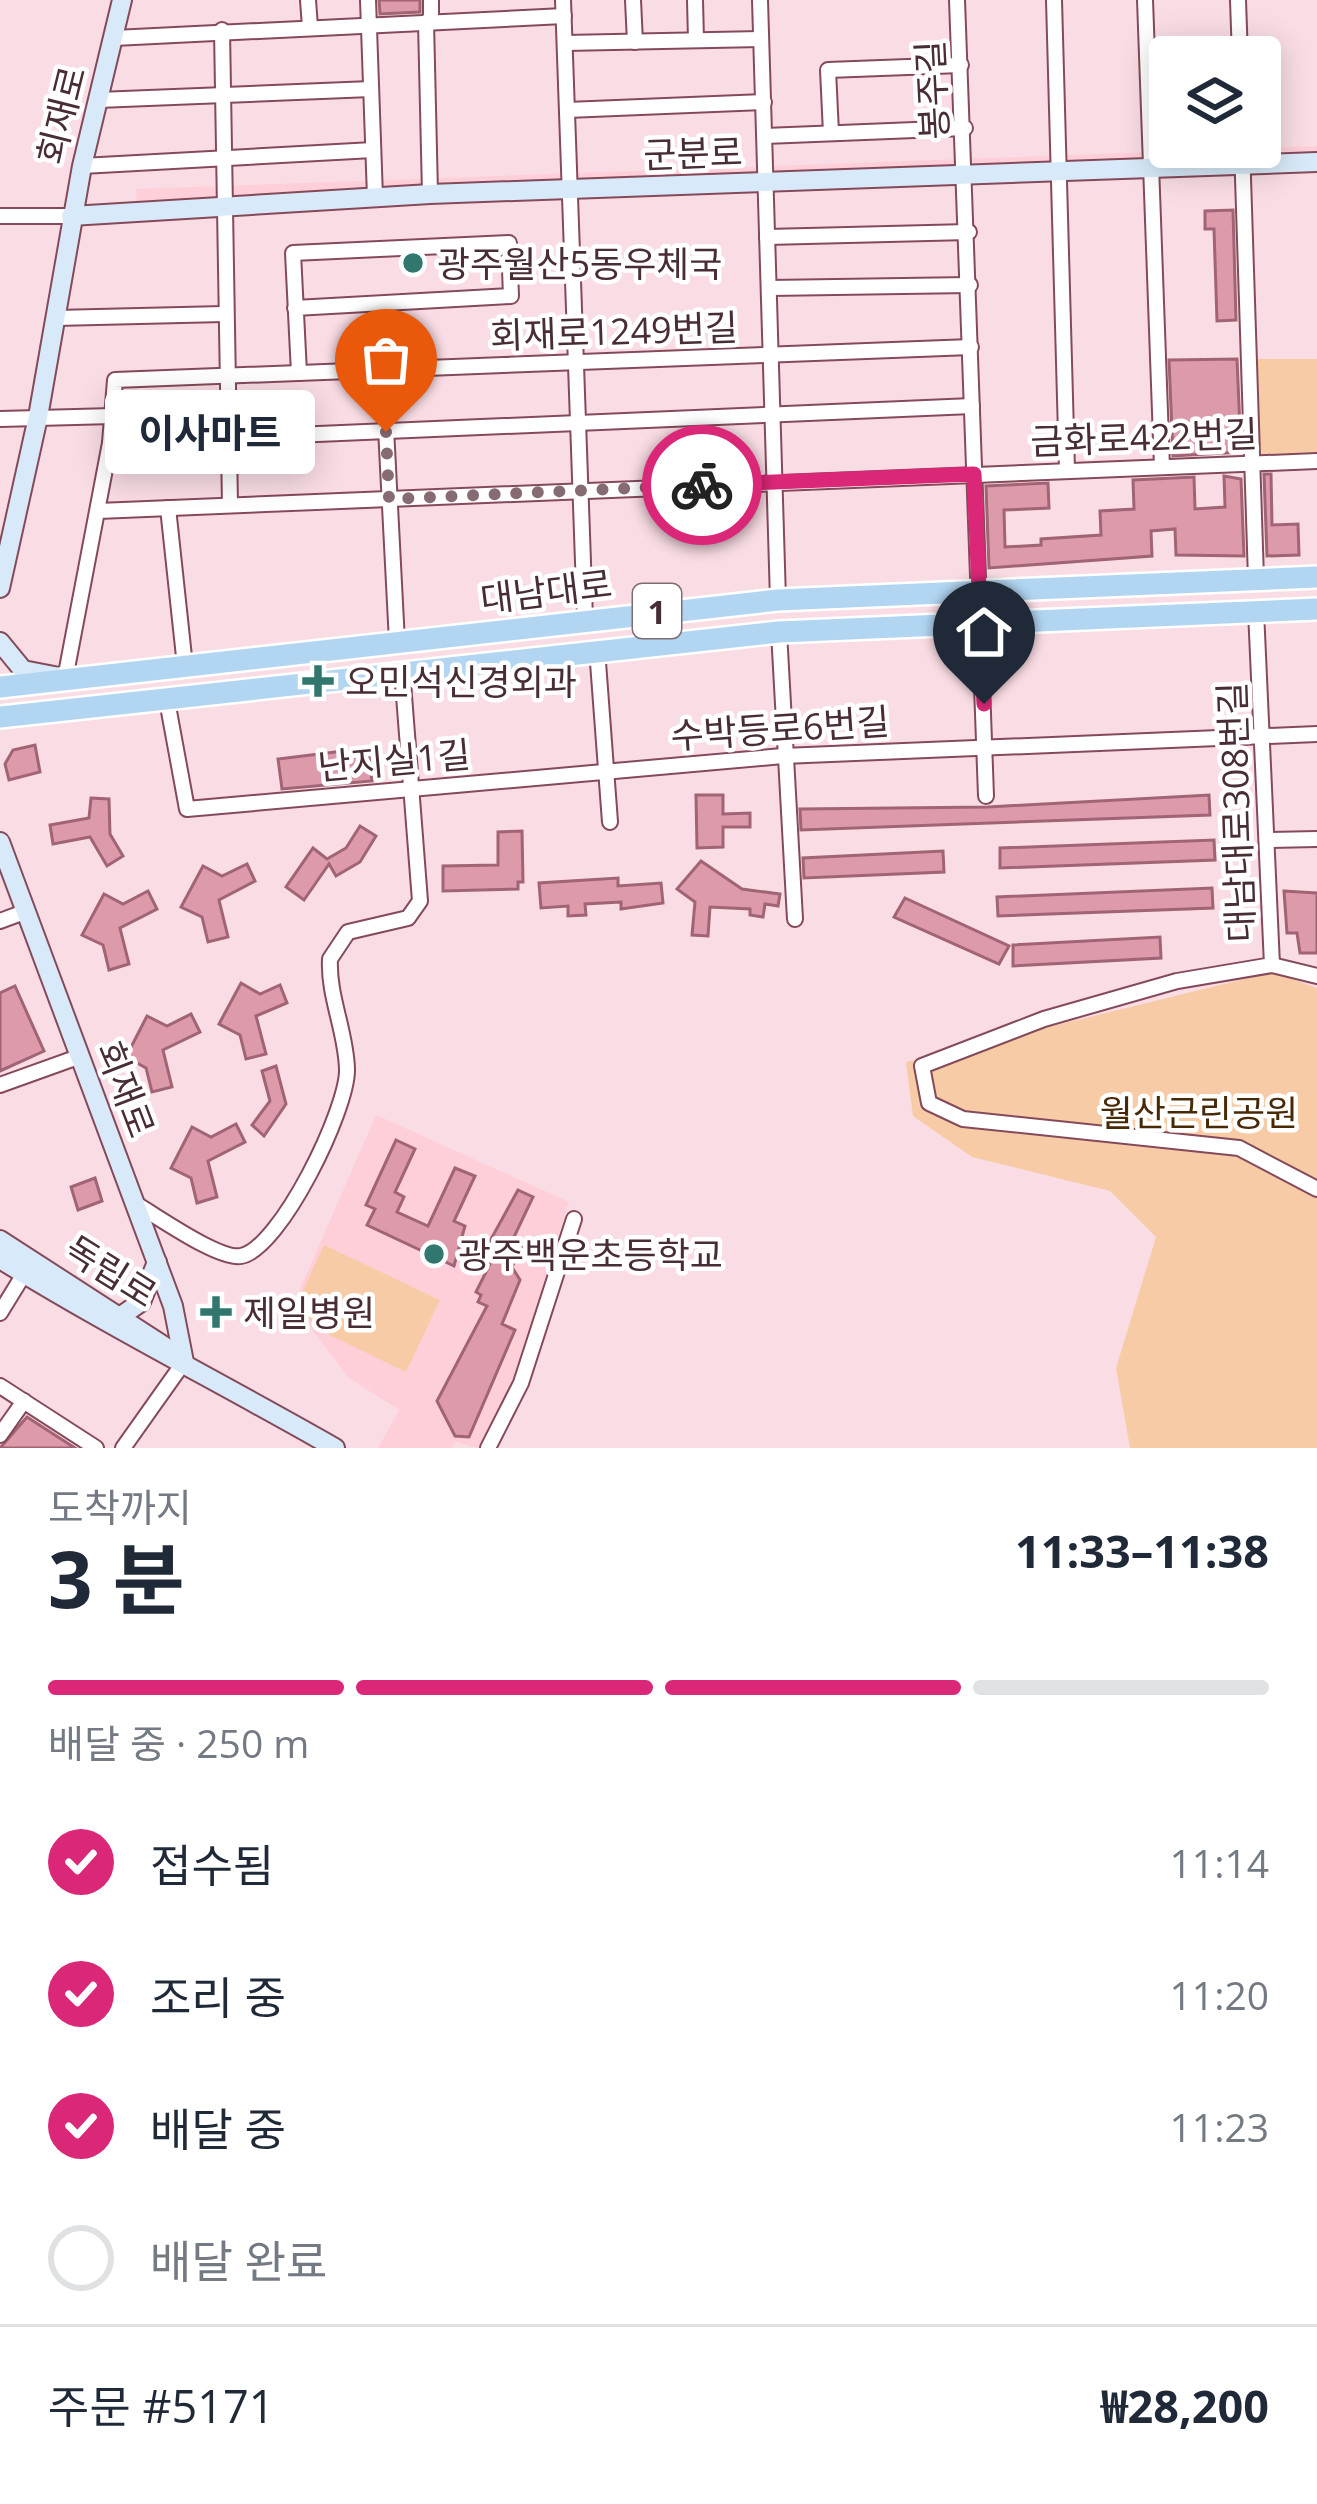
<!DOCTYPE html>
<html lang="ko">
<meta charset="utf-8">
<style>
body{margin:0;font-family:"Open Sans","Noto Sans KR",sans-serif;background:#f6f6f7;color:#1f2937;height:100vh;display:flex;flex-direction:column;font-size:45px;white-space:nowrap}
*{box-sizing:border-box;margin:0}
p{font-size:39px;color:#747a83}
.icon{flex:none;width:66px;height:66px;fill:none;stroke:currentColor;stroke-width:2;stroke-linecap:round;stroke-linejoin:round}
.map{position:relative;height:1448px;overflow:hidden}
.drawer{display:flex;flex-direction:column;background:#fff;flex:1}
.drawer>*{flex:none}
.controls{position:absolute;left:1149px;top:36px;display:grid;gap:24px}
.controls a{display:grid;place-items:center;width:132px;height:132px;border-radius:12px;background:#fff;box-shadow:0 6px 30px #0003;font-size:60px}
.pin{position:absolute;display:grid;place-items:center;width:102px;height:102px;color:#fff;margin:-123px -51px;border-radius:50% 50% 50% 0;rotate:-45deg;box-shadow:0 0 12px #0007}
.pin .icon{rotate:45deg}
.courier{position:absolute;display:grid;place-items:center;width:120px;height:120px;margin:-60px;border:9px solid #db2777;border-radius:50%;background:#fff;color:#222;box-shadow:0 3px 15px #0007}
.bubble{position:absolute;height:84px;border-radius:12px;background:#fff;box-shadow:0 6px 30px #0003;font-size:39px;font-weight:700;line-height:84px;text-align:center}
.summary em{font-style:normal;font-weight:700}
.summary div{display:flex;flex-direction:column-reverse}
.summary{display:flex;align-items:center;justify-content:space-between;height:204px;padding:0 48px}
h1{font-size:78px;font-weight:700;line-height:90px}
.bar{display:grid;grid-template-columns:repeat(4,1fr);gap:18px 12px;align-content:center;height:144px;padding:0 48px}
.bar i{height:15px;border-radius:9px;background:#e0e1e3}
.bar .on{background:#db2777}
.bar p{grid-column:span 4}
.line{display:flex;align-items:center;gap:30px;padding:0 48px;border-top:3px solid #e0e1e3}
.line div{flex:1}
ol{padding:0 48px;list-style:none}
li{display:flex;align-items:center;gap:36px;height:132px}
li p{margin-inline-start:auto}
li .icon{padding:12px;border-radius:50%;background:#db2777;color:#fff;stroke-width:4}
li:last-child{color:#747a83}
li i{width:66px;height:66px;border:6px solid #e0e1e3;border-radius:50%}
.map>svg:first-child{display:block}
.built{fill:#fecfd9}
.green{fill:#f6cba6}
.building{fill:#dc9aab;stroke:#a16474;stroke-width:3}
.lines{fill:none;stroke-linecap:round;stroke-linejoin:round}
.street-casing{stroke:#854a5a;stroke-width:18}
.secondary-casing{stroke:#854a5a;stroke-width:22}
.primary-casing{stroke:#fff;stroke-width:26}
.street{stroke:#fff;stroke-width:14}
.secondary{stroke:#d8eaf9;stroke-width:18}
.primary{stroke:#b2d6f2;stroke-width:21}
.done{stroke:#866b72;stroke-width:12;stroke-dasharray:0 21.6}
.route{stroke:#db2777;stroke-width:15}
.poi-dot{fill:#31776d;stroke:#fff;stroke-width:4.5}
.labels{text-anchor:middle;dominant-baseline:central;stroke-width:9;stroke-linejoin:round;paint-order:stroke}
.shield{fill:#fff;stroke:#7f6c71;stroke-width:3}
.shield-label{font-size:33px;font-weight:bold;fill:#482d34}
.street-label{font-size:36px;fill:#482d34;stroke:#fff}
.poi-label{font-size:36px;fill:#482d34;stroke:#fff;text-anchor:start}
.park-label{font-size:36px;fill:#482805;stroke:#fff}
</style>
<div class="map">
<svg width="1317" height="1448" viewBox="0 0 1317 1448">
<rect width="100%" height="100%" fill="#fadde4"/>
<g class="built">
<path d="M1317,146V158L137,204L136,189Z"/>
<path d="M376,1115L569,1202L513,1380L478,1448L456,1442L452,1448H378L399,1410L349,1378L293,1305Z"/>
</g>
<g class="green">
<path d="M1249,359H1317V461L1252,463Z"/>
<path d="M1273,972L1317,988V1448H1130L1116,1368L1156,1237L1110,1191L972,1157L913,1116L906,1062Z"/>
<path d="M324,1245L440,1300L406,1372L317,1329L297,1303Z"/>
</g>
<g class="building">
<path d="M379,0H420V12L380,14Z"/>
<path d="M1233,210L1236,320L1217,321L1214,229H1205V211Z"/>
<path d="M1237,359L1241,452L1173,456L1169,360Z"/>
<path d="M1264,474H1271L1272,525L1298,524L1299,555L1267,556Z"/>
<path d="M1224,476L1241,479L1244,556L1176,555L1175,529L1151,531L1152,556L989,568L986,486L1048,483L1049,508L1004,510L1005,547L1041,545V539L1101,535L1100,511L1134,509L1133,480L1194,477L1195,509L1225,507Z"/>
<path d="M35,745L40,772L9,780L5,764L13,750Z"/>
<path d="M368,748L372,781L282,789L278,759Z"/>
<path d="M696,795H723V814L750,813V827H723V847L697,848Z"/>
<path d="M1209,795L1210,815L801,830L800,809L988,807Z"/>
<path d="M91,798L109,799L110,834L123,856L107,866L90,837L53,844L50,825L89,818Z"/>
<path d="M360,826L376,836L360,862L336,876L329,864L304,900L286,887L313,848L327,859L346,848Z"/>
<path d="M522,831L523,882H518V889L443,891V866L498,865V832Z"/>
<path d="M1214,840L1215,860L1000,868V848Z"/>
<path d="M943,851L944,872L804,878L803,858Z"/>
<path d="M701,861L742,889L780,894L778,906L765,904L763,917L750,915V909L710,907L708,936L692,935L695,902L677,889Z"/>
<path d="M247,864L255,881L219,900L228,937L208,942L202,917L181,907L203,866L222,876Z"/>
<path d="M618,878V886L661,883L663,903L621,909V902L585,904L586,915L568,916V906L541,908L539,883Z"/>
<path d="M1212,888L1213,908L998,916L997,897Z"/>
<path d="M148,891L157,909L120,928L129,964L109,970L103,945L82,935L104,894L123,904Z"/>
<path d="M1284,891L1317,893V953H1300L1297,933H1287Z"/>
<path d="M905,898L1009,946L999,964L894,917Z"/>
<path d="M1160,937L1161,958L1013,966V945Z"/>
<path d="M241,983L260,994L280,985L287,1003L256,1016L266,1054L246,1059L240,1035L219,1024Z"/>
<path d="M15,986L44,1051L0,1071V993Z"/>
<path d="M191,1014L200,1032L163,1050L172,1087L152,1092L146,1068L126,1057L147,1016L167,1026Z"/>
<path d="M276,1066L286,1104L264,1136L252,1125L270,1101L262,1071Z"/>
<path d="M236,1124L245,1142L208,1161L217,1197L197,1203L191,1178L171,1168L192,1127L211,1137Z"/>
<path d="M396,1140L415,1149L395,1192L404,1197L397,1212L428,1226L455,1168L475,1176L454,1221L465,1226L454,1266L367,1225L375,1209L366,1205Z"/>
<path d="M95,1178L102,1201L78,1210L71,1187Z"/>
<path d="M518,1190L533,1197L513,1239L523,1244L512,1267L520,1280L502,1324L515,1330L469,1437L455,1436L437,1401L487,1306L478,1302L481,1295L476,1292L490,1264L480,1259Z"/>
<path d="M27,1417L75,1448H0Z"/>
</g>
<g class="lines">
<defs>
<g id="street">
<path d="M308,0L310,27"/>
<path d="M368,0L375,197"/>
<path d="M431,0V22"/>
<path d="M563,0L585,618"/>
<path d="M633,0L635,42"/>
<path d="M695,0L696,40"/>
<path d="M760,0L778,600"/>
<path d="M957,0L986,796"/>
<path d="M1054,0L1067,470"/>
<path d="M1145,0L1162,467"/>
<path d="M1238,0L1240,57"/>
<path d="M426,22L430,194"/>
<path d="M222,30L230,505"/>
<path d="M114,38L564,16"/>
<path d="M565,43L761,39"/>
<path d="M98,100L371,89"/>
<path d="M567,110L764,102"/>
<path d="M831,133L828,70L961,65"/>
<path d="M765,136L965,128"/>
<path d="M1242,147L1256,579"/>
<path d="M82,166L373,150"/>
<path d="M0,216H71"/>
<path d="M767,237L969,232"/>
<path d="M769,288L970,285"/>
<path d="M295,308L511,296L509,243L293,253L299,373"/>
<path d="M55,318L224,314"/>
<path d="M383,370L397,642"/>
<path d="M0,419L113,416"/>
<path d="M110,443L972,406"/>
<path d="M168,508L185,666"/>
<path d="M98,511L1317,461"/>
<path d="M1256,611L1272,965"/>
<path d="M779,632L795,919"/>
<path d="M597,649L610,822"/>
<path d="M65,679L110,443L115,380L971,347"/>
<path d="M166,695L187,809L783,756L1317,734"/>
<path d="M1269,840L1317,839"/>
<path d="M0,921L27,911"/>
<path d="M1317,976L1272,965L1177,981L1044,1019L922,1066L929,1103L963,1119L1239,1148L1317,1189"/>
<path d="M0,1085L78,1057"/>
<path d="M134,1203C156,1215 218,1260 241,1256C280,1249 348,1109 347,1069C346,1031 328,996 330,959L348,932L408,918L420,901L402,670"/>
<path d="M0,1313L24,1274"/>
<path d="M0,1386L96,1448"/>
<path d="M0,1435L24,1401"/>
<path d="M123,1448L184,1362"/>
<path d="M488,1448L521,1383L574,1219"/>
</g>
<g id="secondary">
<path d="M71,216L430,194L1317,162"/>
<path d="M0,588L38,417L82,166L122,0"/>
<path d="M0,642L23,670L54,676"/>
<path d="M0,842L173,1306L184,1362"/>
<path d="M0,1240L167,1348"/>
<path d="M0,1259C110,1327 223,1384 335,1448"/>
<path d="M121,1316L141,1302L157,1262"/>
</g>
<g id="primary">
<path d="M0,687L778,600L1317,577"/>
<path d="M0,717L779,632L1317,609"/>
</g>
</defs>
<use href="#street" class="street-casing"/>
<use href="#secondary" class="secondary-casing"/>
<use href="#primary" class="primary-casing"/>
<use href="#street" class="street"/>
<use href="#secondary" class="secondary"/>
<use href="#primary" class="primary"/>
</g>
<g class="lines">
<path class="done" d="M386,432L389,499L702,485"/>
<path class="route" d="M702,485L974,474L984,704"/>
</g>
<g class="poi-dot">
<circle cx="413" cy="263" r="12"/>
<path d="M312 663h12v12h12v12h-12v12h-12v-12h-12v-12h12z"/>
<circle cx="434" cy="1254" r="12"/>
<path d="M210 1294h12v12h12v12h-12v12h-12v-12h-12v-12h12z"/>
</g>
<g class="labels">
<rect class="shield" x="633" y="584" width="48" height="54" rx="9"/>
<g class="shield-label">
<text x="657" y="611">1</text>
</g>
<g class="street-label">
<text transform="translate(932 90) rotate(-93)">봉주길</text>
<text transform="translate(61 115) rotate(-76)">회재로</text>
<text transform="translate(693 153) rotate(-2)">군분로</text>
<text transform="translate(614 331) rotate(-2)">회재로1249번길</text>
<text transform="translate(1144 437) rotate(-2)">금화로422번길</text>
<text transform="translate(546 591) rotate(-7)">대남대로</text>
<text transform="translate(780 728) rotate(-4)">수박등로6번길</text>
<text transform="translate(394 760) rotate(-5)">난지실1길</text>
<text transform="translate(1236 812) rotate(-92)">대남대로308번길</text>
<text transform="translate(126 1089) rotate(69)">회재로</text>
<text transform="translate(111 1271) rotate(32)">독립로</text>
</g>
<g class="poi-label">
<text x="437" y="263">광주월산5동우체국</text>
<text x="345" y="681">오민석신경외과</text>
<text x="458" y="1254">광주백운초등학교</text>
<text x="243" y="1312">제일병원</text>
</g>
<g class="park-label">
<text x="1199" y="1112">월산근린공원</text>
</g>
</g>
</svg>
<div class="controls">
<a><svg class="icon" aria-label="layers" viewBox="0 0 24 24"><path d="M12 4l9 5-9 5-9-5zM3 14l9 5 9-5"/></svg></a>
</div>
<div class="pin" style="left:386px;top:432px;background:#ea580c"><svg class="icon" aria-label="bag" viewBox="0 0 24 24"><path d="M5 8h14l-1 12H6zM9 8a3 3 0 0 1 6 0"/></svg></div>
<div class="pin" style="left:984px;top:704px;background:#1f2937"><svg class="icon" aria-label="home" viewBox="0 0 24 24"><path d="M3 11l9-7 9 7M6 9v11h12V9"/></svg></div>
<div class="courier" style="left:702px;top:485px"><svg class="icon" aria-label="bike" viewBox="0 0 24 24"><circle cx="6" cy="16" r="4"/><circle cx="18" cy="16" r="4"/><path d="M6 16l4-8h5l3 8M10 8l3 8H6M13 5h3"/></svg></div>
<div class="bubble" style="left:105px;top:390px;width:210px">이사마트</div>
</div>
<section class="drawer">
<div class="summary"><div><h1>3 분</h1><p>도착까지</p></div><em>11:33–11:38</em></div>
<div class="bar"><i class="on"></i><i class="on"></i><i class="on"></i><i></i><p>배달 중 · 250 m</p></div>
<ol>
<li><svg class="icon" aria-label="check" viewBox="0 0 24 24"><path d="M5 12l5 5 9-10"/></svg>접수됨<p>11:14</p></li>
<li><svg class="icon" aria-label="check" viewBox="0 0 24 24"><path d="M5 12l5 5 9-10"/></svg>조리 중<p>11:20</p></li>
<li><svg class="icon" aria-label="check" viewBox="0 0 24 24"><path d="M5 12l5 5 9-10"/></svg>배달 중<p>11:23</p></li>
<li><i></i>배달 완료</li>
</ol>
<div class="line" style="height:156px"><div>주문 #5171</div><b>₩28,200</b></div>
</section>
